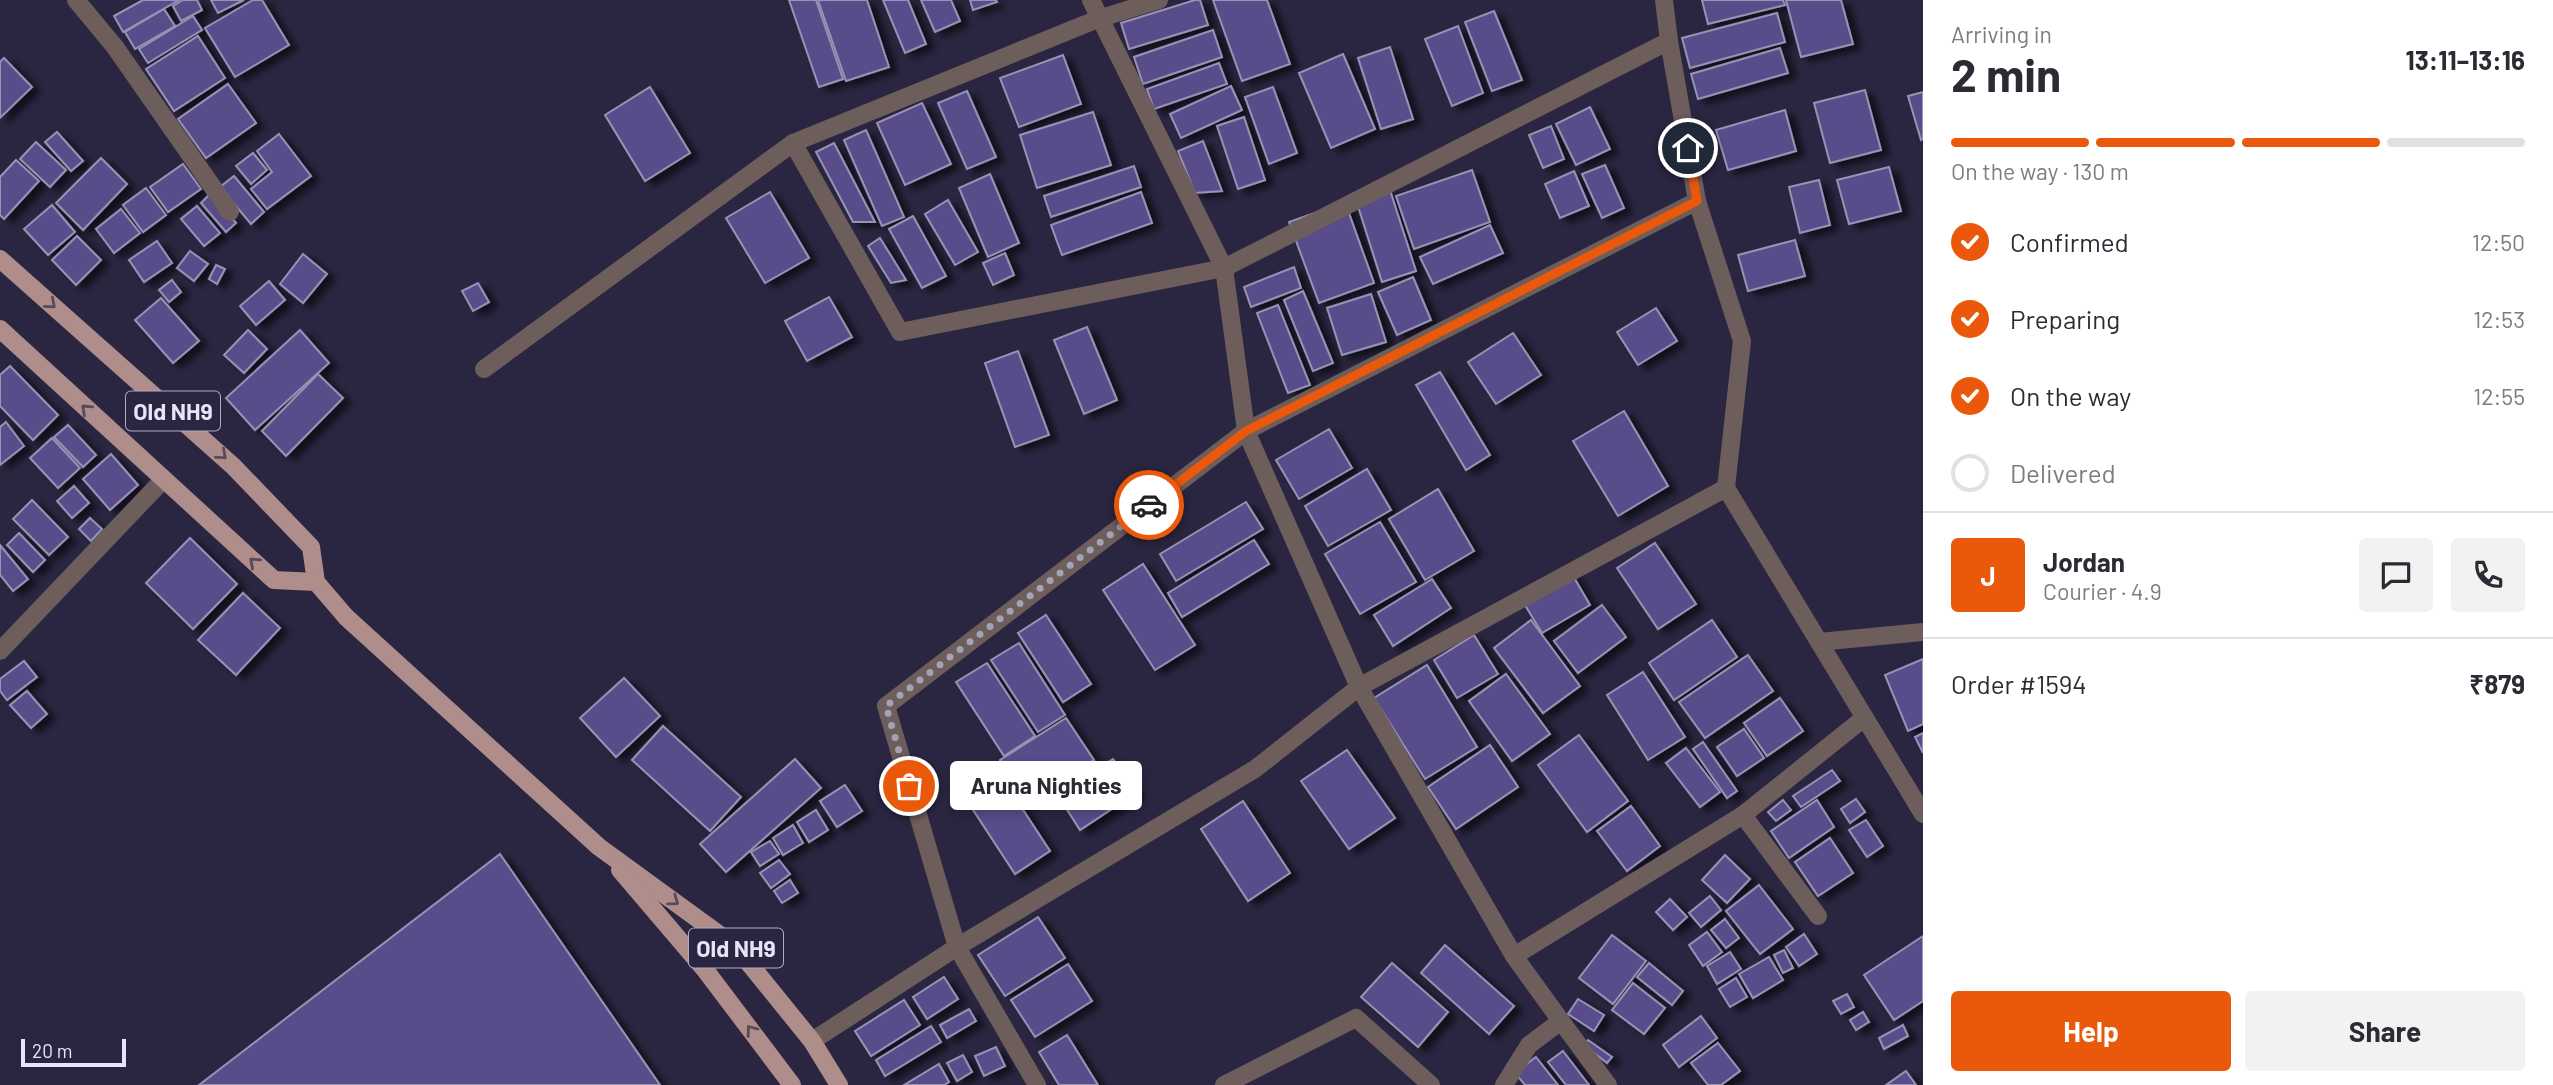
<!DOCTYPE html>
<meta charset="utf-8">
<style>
body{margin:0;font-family:Barlow,sans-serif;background:#f2f2f3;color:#2b2b33;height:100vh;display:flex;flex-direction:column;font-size:26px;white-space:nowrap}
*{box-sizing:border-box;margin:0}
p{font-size:23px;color:#7c7c81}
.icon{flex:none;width:38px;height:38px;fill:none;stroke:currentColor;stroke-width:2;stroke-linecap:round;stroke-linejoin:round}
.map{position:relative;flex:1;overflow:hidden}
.sheet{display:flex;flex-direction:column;background:#fff;width:630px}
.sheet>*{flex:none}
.scale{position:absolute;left:21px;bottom:18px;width:105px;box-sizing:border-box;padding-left:7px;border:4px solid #e6e5f7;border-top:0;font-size:19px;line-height:24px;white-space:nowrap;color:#e6e5f7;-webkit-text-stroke:5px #2a2641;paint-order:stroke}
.pin{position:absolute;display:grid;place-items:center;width:60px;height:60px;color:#fff;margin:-30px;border:4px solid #fff;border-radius:50%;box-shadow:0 2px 7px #0007}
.courier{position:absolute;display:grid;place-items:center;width:70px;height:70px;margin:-35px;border:5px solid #ea580c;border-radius:50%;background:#fff;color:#222;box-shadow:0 2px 9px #0007}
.bubble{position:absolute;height:49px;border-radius:7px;background:#fff;box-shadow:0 4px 10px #0003;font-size:23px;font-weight:700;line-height:49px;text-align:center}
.headline em{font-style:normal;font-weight:700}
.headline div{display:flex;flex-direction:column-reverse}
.headline{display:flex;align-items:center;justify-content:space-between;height:119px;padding:0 28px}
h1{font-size:46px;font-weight:700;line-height:52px}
.bar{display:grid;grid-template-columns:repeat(4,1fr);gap:10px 7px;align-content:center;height:84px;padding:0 28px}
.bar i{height:9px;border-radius:5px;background:#e1e1e2}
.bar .on{background:#ea580c}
.bar p{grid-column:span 4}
.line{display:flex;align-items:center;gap:18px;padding:0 28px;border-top:2px solid #e1e1e2}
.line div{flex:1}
.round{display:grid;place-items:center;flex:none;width:74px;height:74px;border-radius:7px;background:#f2f2f3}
ol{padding:0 28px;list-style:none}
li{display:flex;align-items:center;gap:21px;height:77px}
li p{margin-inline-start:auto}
li .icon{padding:7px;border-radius:50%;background:#ea580c;color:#fff;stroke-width:4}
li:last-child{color:#7c7c81}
li i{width:38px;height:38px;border:4px solid #e1e1e2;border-radius:50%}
.button{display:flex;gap:14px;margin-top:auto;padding:14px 28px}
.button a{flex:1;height:80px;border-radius:7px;background:#ea580c;color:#fff;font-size:28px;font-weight:700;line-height:80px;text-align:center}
.button a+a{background:#f2f2f3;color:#2b2b33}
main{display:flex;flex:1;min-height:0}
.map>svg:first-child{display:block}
.building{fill:#594e8a;stroke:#9693b4;stroke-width:2;filter:url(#shadow)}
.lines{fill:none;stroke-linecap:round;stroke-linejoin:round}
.minor{stroke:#6d5d5b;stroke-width:18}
.primary{stroke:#af8d8a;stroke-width:18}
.oneway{stroke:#594a5b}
.done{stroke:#a4a2b7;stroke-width:7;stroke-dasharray:0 12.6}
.route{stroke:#ea580c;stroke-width:9}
.labels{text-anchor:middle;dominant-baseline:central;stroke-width:5;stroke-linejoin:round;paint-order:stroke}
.shield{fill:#2a2641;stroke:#aeacc0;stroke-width:2}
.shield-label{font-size:23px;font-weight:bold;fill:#e6e5f7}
</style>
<main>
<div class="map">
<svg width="1923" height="1085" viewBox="0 0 1923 1085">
<defs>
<filter id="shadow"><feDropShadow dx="8" dy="4.5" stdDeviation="3.5" flood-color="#0009"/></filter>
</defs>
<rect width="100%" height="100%" fill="#2a2641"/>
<g class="building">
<path d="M143,0H179L123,32L114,16Z"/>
<path d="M183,0H197L202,10L181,21L173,6Z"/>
<path d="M211,0H244L218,13Z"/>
<path d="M253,0H262L289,45L235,77L205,28Z"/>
<path d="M789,0H816L843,79L819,87Z"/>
<path d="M818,0H867L889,67L846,81Z"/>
<path d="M883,0H908L926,44L905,53Z"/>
<path d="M921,0H951L960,21L935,32Z"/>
<path d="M970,0H996L997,2L973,10Z"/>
<path d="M1195,0H1200L1208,25L1129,49L1121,23Z"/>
<path d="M1213,0H1267L1290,64L1242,81Z"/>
<path d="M1702,0H1783L1785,5L1708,24Z"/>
<path d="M1786,0H1841L1853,44L1801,57Z"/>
<path d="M164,9L175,26L135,49L125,32Z"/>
<path d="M1494,11L1522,80L1492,91L1465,22Z"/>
<path d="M1777,13L1785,42L1690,68L1682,38Z"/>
<path d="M193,16L202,30L148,63L139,49Z"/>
<path d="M1458,26L1483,93L1452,106L1425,39Z"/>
<path d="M1213,30L1222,57L1143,84L1134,57Z"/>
<path d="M198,36L225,78L174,111L146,69Z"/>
<path d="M1390,47L1413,119L1381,129L1358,58Z"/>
<path d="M1780,48L1788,73L1698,99L1691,74Z"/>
<path d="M1343,54L1375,129L1331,148L1299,73Z"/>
<path d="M1063,55L1081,104L1019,127L1000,78Z"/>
<path d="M4,58L32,87L0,118V62Z"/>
<path d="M1219,63L1227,84L1154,109L1147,89Z"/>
<path d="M228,84L256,123L206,158L178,119Z"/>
<path d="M1231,86L1242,110L1181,138L1170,114Z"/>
<path d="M650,87L690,153L645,181L605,115Z"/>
<path d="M1273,87L1297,153L1269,164L1245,97Z"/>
<path d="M1865,90L1881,150L1830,163L1814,103Z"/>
<path d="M967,91L996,157L967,169L938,103Z"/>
<path d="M1923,92V139L1921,140L1908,96Z"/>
<path d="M922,103L951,164L905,185L877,123Z"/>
<path d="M1590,107L1610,149L1576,165L1556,124Z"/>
<path d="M1785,110L1796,151L1728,170L1716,130Z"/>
<path d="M1093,112L1111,165L1037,188L1020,135Z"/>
<path d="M1244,117L1265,180L1238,189L1217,126Z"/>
<path d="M1551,126L1564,159L1543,168L1529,135Z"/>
<path d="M866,130L904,217L882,226L844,140Z"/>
<path d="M57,132L83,161L71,171L45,142Z"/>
<path d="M279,134L311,176L267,209L251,189L272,172L257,151Z"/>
<path d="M1203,141L1222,191L1195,193L1178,151Z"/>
<path d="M36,142L66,170L50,187L20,159Z"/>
<path d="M834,143L875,222H853L816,152Z"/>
<path d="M253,153L267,170L251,184L236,166Z"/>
<path d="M101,158L127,184L83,230L56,203Z"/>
<path d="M16,160L39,181L4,219L0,215V177Z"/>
<path d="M183,164L201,189L168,212L150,187Z"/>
<path d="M1605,165L1624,208L1602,218L1582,174Z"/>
<path d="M1134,166L1141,187L1051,217L1044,196Z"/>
<path d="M1889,167L1901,211L1849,224L1837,180Z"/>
<path d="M1472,170L1490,222L1414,249L1396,196Z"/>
<path d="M1574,171L1589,206L1560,218L1545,184Z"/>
<path d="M990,174L1019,243L988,257L959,188Z"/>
<path d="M234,176L264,212L251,224L220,187Z"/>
<path d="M1819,180L1830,225L1800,233L1789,187Z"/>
<path d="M146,188L166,215L143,232L123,205Z"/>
<path d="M1390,190L1416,271L1382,282L1356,200Z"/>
<path d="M770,192L809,258L765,283L726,218Z"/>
<path d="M1141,192L1152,223L1062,255L1051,225Z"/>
<path d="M211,193L236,223L226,232L201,203Z"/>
<path d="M948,200L978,252L955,265L925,214Z"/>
<path d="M1345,202L1374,283L1319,303L1289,222Z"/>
<path d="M52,205L75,232L48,255L24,229Z"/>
<path d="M197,206L220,233L204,246L181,219Z"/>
<path d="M121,209L140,233L114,253L96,229Z"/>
<path d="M913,216L946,276L922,288L889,229Z"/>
<path d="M1490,225L1503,253L1433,284L1420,257Z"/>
<path d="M77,236L101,260L76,285L52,260Z"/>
<path d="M880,238L906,280L891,283L868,246Z"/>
<path d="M1795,240L1805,276L1748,291L1738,255Z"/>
<path d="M157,241L172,263L144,282L129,260Z"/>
<path d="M190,251L208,264L194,281L177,268Z"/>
<path d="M1005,253L1014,275L993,285L983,263Z"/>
<path d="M303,254L327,274L303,303L280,284Z"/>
<path d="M216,265L225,269L217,284L209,279Z"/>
<path d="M1294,267L1301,288L1251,307L1244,287Z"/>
<path d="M1413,277L1431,320L1397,335L1378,292Z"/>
<path d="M172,280L181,292L169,302L159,290Z"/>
<path d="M269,281L285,300L256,325L240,306Z"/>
<path d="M478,283L489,302L473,311L462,291Z"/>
<path d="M1303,291L1333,363L1313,371L1284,300Z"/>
<path d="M1371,294L1386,342L1342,355L1327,308Z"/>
<path d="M829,297L852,337L807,361L785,321Z"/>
<path d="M161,298L199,341L173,363L135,320Z"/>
<path d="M1278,305L1310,385L1288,393L1257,313Z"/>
<path d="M1656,308L1677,341L1638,365L1617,332Z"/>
<path d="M1087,327L1117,400L1084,414L1054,340Z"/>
<path d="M248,330L267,349L244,373L224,355Z"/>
<path d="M300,330L329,363L255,430L226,398Z"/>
<path d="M1513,333L1541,375L1496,404L1468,362Z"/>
<path d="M1018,351L1049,435L1015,447L985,363Z"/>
<path d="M10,366L58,415L33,440L0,406V375Z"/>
<path d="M1440,372L1490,455L1466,470L1416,385Z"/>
<path d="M318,374L343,398L286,456L262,431Z"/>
<path d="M1624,411L1668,486L1618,516L1573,441Z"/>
<path d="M6,422L24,446L0,465V427Z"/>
<path d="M68,425L96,455L83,467L54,437Z"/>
<path d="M1329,429L1352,468L1299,499L1276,460Z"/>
<path d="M52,438L80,468L58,488L30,458Z"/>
<path d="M111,454L138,485L110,510L83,479Z"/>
<path d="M1367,469L1391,510L1328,546L1305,506Z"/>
<path d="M74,486L89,503L72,518L57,501Z"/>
<path d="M1438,489L1474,551L1425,580L1389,519Z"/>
<path d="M32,500L68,537L49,555L13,519Z"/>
<path d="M1246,502L1263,529L1176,581L1160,554Z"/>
<path d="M90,518L102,529L91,541L79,529Z"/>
<path d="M1380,522L1416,582L1360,614L1325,554Z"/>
<path d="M19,533L45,560L33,572L7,545Z"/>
<path d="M190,538L237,584L193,629L146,583Z"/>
<path d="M1254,540L1269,564L1182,617L1168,593Z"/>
<path d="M1655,543L1696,604L1658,629L1617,568Z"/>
<path d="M0,545L28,579L13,591L0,575Z"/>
<path d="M1143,564L1195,645L1155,670L1103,590Z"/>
<path d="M1569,569L1590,605L1542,633L1520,597Z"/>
<path d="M1432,579L1451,608L1393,646L1374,615Z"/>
<path d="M243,593L280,628L236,675L198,640Z"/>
<path d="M1602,605L1626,637L1578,673L1554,641Z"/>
<path d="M1046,615L1091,684L1063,702L1018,633Z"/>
<path d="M1531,620L1580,686L1543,713L1494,648Z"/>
<path d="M1712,620L1737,657L1674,700L1649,663Z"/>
<path d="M1474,635L1498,674L1457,698L1434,660Z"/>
<path d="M1019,643L1065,715L1038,732L991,660Z"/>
<path d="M1748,655L1773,691L1705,738L1679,702Z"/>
<path d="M1923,659V724L1908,731L1885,675Z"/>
<path d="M24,661L37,677L7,700L0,691V679Z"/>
<path d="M987,663L1035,736L1004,756L956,682Z"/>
<path d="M1427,665L1477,747L1425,779L1374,698Z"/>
<path d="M1643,672L1685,737L1648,760L1607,695Z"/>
<path d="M1506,674L1550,734L1512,761L1469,701Z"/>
<path d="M624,678L660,716L616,757L580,718Z"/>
<path d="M27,691L47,714L31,728L10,705Z"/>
<path d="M1780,698L1803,731L1767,756L1744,723Z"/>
<path d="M1066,718L1094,760L1027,803L1000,760Z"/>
<path d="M663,726L741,797L710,831L632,760Z"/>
<path d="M1744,729L1764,758L1737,776L1717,747Z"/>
<path d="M1923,733V753L1915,737Z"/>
<path d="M1579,735L1628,801L1587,832L1538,765Z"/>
<path d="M1703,742L1737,791L1727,798L1693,749Z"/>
<path d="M1490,745L1518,787L1456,829L1428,787Z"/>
<path d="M1686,748L1720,792L1700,807L1666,763Z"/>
<path d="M1347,750L1395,818L1349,849L1301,781Z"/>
<path d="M795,759L821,788L726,872L700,844Z"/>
<path d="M1113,759L1136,793L1080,830L1057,794Z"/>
<path d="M995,767L1050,851L1015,874L960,790Z"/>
<path d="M1832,770L1840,781L1801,807L1793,796Z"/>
<path d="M845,785L862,811L837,827L820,801Z"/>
<path d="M1856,799L1865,812L1850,823L1841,809Z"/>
<path d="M1783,800L1791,810L1776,821L1768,812Z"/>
<path d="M1817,800L1834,827L1789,858L1771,831Z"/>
<path d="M1243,801L1290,873L1248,901L1201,829Z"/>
<path d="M1631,806L1660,846L1627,871L1597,831Z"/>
<path d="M816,810L828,830L809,842L797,822Z"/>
<path d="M1866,820L1883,846L1867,857L1849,830Z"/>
<path d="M793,825L803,843L783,855L773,838Z"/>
<path d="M1830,838L1853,873L1818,896L1795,862Z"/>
<path d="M770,841L779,854L760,866L751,852Z"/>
<path d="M500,854L660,1085H199Z"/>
<path d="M1725,855L1750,879L1727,903L1702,880Z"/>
<path d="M779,860L790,874L771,888L760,873Z"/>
<path d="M790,880L798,893L782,903L774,891Z"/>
<path d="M1759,885L1793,929L1760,954L1726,911Z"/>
<path d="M1710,896L1721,910L1701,927L1689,913Z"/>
<path d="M1670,899L1687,917L1673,930L1656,912Z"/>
<path d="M1038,917L1065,958L1005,996L978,955Z"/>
<path d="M1725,919L1739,938L1726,948L1711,930Z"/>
<path d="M1707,932L1722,952L1703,966L1689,945Z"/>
<path d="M1804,934L1817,954L1799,966L1786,947Z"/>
<path d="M1612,935L1646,961L1613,1004L1579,978Z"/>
<path d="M1923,936V1001L1894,1020L1864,975Z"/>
<path d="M1445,945L1514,1006L1489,1034L1421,973Z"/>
<path d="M1784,950L1793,968L1783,973L1774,955Z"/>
<path d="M1730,952L1741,969L1717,984L1707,966Z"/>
<path d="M1769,957L1783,980L1753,998L1739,974Z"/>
<path d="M1392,963L1448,1012L1418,1047L1361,997Z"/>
<path d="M1649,963L1683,991L1672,1005L1637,977Z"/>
<path d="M1068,964L1092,1001L1035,1037L1011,1000Z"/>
<path d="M944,977L958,999L927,1019L913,997Z"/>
<path d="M1736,978L1747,997L1730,1007L1719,989Z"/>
<path d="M1633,983L1665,1008L1644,1034L1612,1010Z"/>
<path d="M1847,994L1854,1007L1841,1014L1833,1001Z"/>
<path d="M1578,999L1604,1015L1594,1031L1568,1014Z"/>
<path d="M904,1000L920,1025L871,1056L855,1031Z"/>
<path d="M969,1009L976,1021L947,1038L940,1025Z"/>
<path d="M1863,1012L1869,1022L1856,1030L1850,1020Z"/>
<path d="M1701,1016L1717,1038L1679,1067L1663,1045Z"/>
<path d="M1903,1025L1908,1036L1884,1049L1879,1038Z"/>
<path d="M931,1026L941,1042L885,1076L876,1060Z"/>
<path d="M1067,1035L1098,1085H1059L1039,1052Z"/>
<path d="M1588,1040L1612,1057L1607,1063L1584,1045Z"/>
<path d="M1718,1043L1740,1071L1721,1085H1708L1691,1063Z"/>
<path d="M996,1047L1005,1066L984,1076L975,1056Z"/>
<path d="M1563,1051L1589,1085H1566L1548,1062Z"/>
<path d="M963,1055L972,1072L957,1081L947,1063Z"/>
<path d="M1536,1057L1558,1085H1525L1515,1073Z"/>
<path d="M939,1064L949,1082L944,1085H904Z"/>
<path d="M1906,1071L1916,1085H1886Z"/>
</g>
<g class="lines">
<g class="minor">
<path d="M76,0L115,47L230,212"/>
<path d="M1091,0L1224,268L1669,41L1664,0"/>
<path d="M793,143L900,332L1224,268L1246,431L1359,687L1514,956L1561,1021"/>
<path d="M1697,201L1742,341L1726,488L1923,814"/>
<path d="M484,369L793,143L1098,19L1159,0"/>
<path d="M1819,642L1923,632"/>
<path d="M0,651L163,480"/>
<path d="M1743,815L1818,916"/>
<path d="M1514,956L1743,815L1864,718"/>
<path d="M812,1041L957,947L1255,769L1359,687L1726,488"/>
<path d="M1037,1085L957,947L886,706L1246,431L1697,201L1669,41"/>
<path d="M1224,1085L1356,1018L1431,1085"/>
<path d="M1504,1085L1529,1045L1561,1021L1608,1085"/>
</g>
<g class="primary">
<path d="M0,259L233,466L311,547L316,582L346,617L599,847L735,946L812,1041L839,1085"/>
<path d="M0,329L274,580L316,582"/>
<path d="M620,870L706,971L792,1085"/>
</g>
</g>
<defs><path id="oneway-chevron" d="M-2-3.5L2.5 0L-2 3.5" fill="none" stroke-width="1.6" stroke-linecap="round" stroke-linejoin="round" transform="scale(1.75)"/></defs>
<g class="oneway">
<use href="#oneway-chevron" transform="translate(51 304) rotate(41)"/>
<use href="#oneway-chevron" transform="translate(86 409) rotate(-137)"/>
<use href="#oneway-chevron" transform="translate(222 455) rotate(42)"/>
<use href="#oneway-chevron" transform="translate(254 562) rotate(-138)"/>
<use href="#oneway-chevron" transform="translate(674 901) rotate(36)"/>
<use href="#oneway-chevron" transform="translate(751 1030) rotate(-127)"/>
</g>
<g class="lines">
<path class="done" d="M909,786L886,706L1149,505"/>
<path class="route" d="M1149,505L1246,431L1697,201L1688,148"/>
</g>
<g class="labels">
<g class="shield">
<rect x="126" y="391.5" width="94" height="39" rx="5"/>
<rect x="689" y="928.5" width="94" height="39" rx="5"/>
</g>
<g class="shield-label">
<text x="173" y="411">Old NH9</text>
<text x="736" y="948">Old NH9</text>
</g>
</g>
</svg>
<div class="scale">20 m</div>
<div class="pin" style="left:909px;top:786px;background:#ea580c"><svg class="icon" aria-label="bag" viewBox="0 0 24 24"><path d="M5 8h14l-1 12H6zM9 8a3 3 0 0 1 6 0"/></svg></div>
<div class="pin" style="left:1688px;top:148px;background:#1f2937"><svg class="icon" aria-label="home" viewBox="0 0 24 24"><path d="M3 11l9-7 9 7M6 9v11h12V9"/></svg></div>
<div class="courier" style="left:1149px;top:505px"><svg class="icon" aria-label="car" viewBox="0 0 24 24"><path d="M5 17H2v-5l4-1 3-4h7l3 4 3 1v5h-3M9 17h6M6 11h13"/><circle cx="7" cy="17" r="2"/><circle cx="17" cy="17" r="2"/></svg></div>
<div class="bubble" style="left:950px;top:761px;width:192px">Aruna Nighties</div>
</div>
<section class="sheet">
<div class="headline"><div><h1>2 min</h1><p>Arriving in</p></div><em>13:11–13:16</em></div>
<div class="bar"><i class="on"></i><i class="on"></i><i class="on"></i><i></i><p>On the way · 130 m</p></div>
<ol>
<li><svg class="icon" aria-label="check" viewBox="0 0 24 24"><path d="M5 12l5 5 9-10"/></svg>Confirmed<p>12:50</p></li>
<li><svg class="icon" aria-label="check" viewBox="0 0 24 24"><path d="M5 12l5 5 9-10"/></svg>Preparing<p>12:53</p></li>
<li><svg class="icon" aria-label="check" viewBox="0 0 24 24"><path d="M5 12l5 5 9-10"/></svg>On the way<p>12:55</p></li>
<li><i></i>Delivered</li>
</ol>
<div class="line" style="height:126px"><b class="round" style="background:#ea580c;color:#fff">J</b><div><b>Jordan</b><p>Courier · 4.9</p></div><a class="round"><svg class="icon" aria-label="chat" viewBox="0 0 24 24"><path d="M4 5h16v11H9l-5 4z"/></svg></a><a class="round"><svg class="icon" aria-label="phone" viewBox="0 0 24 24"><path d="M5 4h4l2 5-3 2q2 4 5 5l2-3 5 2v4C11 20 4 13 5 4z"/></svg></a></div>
<div class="line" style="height:91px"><div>Order #1594</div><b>₹879</b></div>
<div class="button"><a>Help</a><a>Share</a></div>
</section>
</main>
